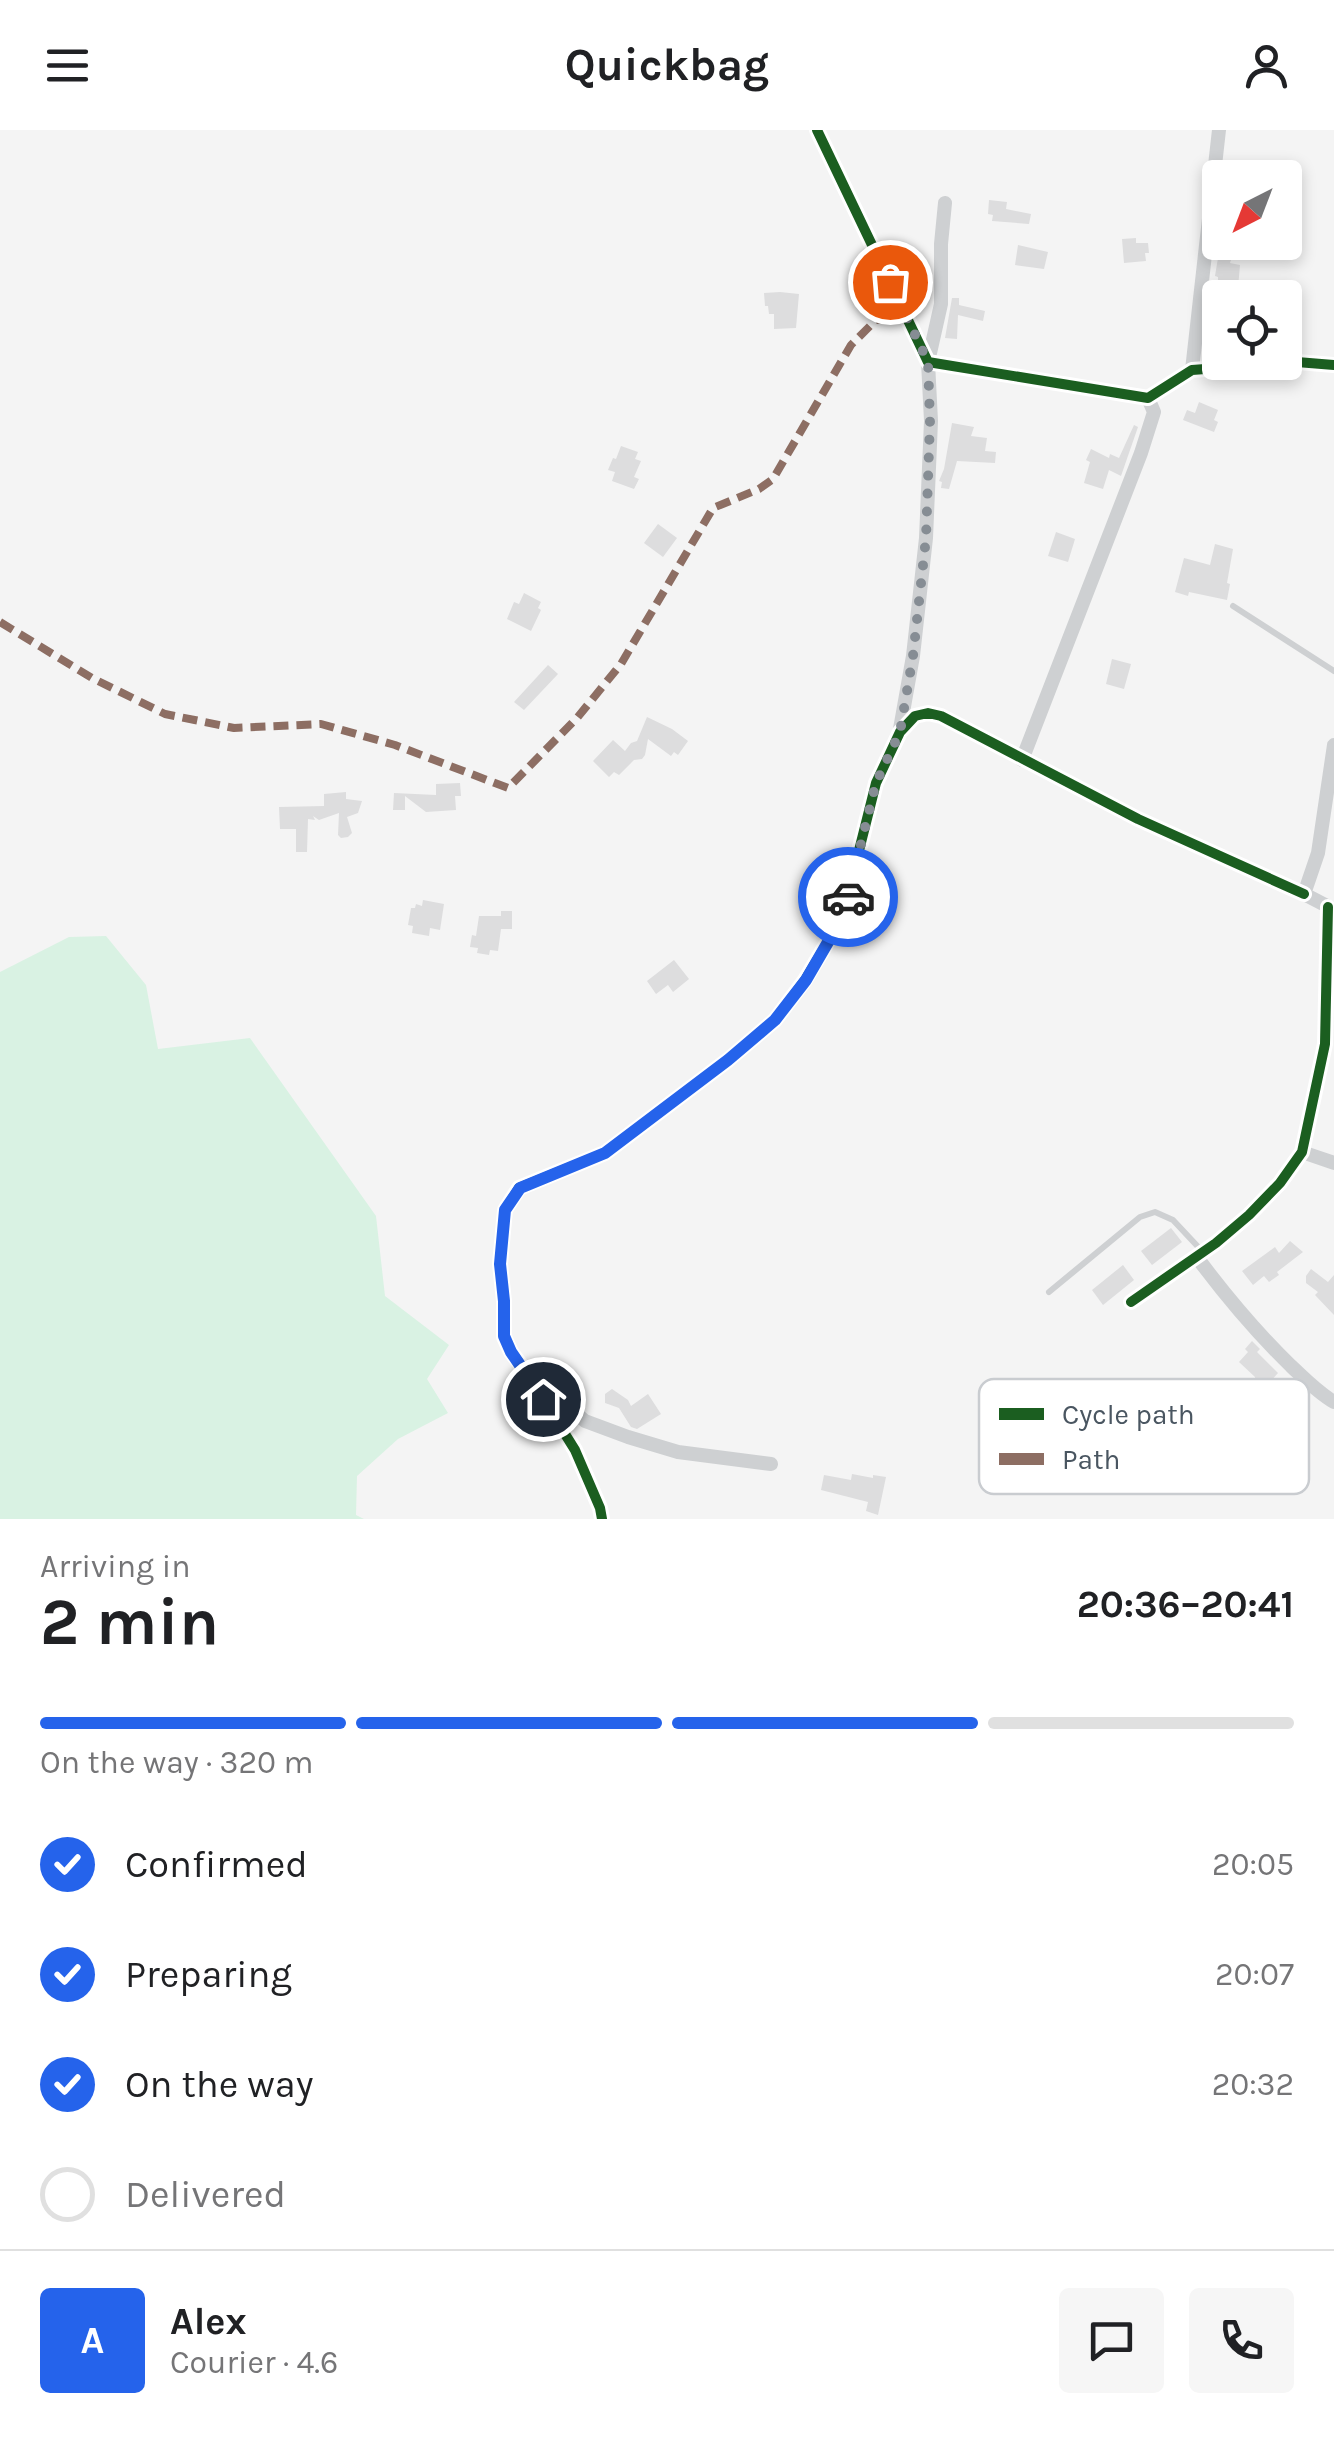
<!DOCTYPE html>
<meta charset="utf-8">
<style>
body{margin:0;font-family:Karla,sans-serif;background:#f6f6f6;color:#202124;height:100vh;display:flex;flex-direction:column;font-size:38px;white-space:nowrap}
*{box-sizing:border-box;margin:0}
p{font-size:32px;color:#757577}
.icon{flex:none;width:55px;height:55px;fill:none;stroke:currentColor;stroke-width:2;stroke-linecap:round;stroke-linejoin:round}
.map{position:relative;height:1389px;overflow:hidden}
.sheet{display:flex;flex-direction:column;background:#fff;flex:1}
.sheet>*{flex:none}
.needle{width:65px;rotate:222deg}
.tools{position:absolute;left:1202px;top:30px;display:grid;gap:20px}
.tools a{display:grid;place-items:center;width:100px;height:100px;border-radius:10px;background:#fff;box-shadow:0 5px 15px #0003;font-size:50px}
.pin{position:absolute;display:grid;place-items:center;width:85px;height:85px;color:#fff;margin:-42px;border:5px solid #fff;border-radius:50%;box-shadow:0 2px 10px #0007}
.courier{position:absolute;display:grid;place-items:center;width:100px;height:100px;margin:-50px;border:8px solid #2563eb;border-radius:50%;background:#fff;color:#222;box-shadow:0 2px 12px #0007}
.headline em{font-style:normal;font-weight:700}
.headline div{display:flex;flex-direction:column-reverse}
.headline{display:flex;align-items:center;justify-content:space-between;height:170px;padding:0 40px}
h1{font-size:65px;font-weight:700;line-height:75px}
.bar{display:grid;grid-template-columns:repeat(4,1fr);gap:15px 10px;align-content:center;height:120px;padding:0 40px}
.bar i{height:12px;border-radius:8px;background:#e0e0e0}
.bar .current{background:#2563eb}
.bar p{grid-column:span 4}
.line{display:flex;align-items:center;gap:25px;padding:0 40px;border-top:2px solid #e0e0e0}
.line div{flex:1}
.round{display:grid;place-items:center;flex:none;width:105px;height:105px;border-radius:10px;background:#f6f6f6}
ol{padding:0 40px;list-style:none}
li{display:flex;align-items:center;gap:30px;height:110px}
li p{margin-inline-start:auto}
li .icon{padding:10px;border-radius:50%;background:#2563eb;color:#fff;stroke-width:4}
li:last-child{color:#757577}
li i{width:55px;height:55px;border:5px solid #e0e0e0;border-radius:50%}
header{display:flex;justify-content:space-between;align-items:center;height:130px;padding:0 40px;background:#fff;font-size:45px;font-weight:700}
.map>svg:first-child{display:block}
.green{fill:#d9f2e3}
.building{fill:#ddddde}
.lines{fill:none;stroke-linecap:round;stroke-linejoin:round}
.service{stroke:#ced0d2;stroke-width:6}
.minor{stroke:#ced0d2;stroke-width:14}
.quiet{stroke:#8d6e63;stroke-width:8;stroke-dasharray:15 8;stroke-linecap:butt}
.cycleway-casing{stroke:#fff;stroke-width:16}
.cycleway{stroke:#1b5e20;stroke-width:10}
.done{stroke:#868d94;stroke-width:10;stroke-dasharray:0 18}
.route{stroke:#2563eb;stroke-width:12}
.key{fill:#fff;stroke:#c9ccd0;stroke-width:2.5}
.key-label{font-size:28px;fill:#4a5661}
</style>
<header><svg class="icon" aria-label="menu" viewBox="0 0 24 24"><path d="M4 6h16M4 12h16M4 18h16"/></svg>Quickbag<svg class="icon" aria-label="person" viewBox="0 0 24 24"><circle cx="12" cy="8" r="4"/><path d="M4 21q1-7 8-7t8 7"/></svg></header>
<div class="map">
<svg width="1334" height="1389" viewBox="0 0 1334 1389">
<rect width="100%" height="100%" fill="#f4f4f4"/>
<path class="green" d="M106,806L146,855L158,919L250,908L376,1086L385,1166L449,1215L427,1249L448,1283L398,1309L357,1346L356,1385L364,1389H0V842L69,807Z"/>
<g class="building">
<path d="M989,70L1007,72L1006,79L1031,84L1029,94L992,91L993,85L988,84Z"/>
<path d="M1136,108V113H1148L1149,123H1145L1146,131L1124,133L1122,109Z"/>
<path d="M1018,115L1048,122L1044,139L1015,135Z"/>
<path d="M1218,128L1231,130L1230,133L1240,135L1238,158L1218,156V147L1215,146Z"/>
<path d="M780,162L799,164L796,198L774,199V184H769L768,176H765L764,163Z"/>
<path d="M952,168H959V175L985,181L983,191L958,185L957,209L945,208Z"/>
<path d="M1199,272L1218,280L1214,290L1218,292L1214,302L1183,290L1187,280L1195,283Z"/>
<path d="M952,293L974,297L971,306L987,308L985,321L996,322L995,333L957,331L949,359L941,358L942,352L939,351L944,339Z"/>
<path d="M1134,295L1138,297L1121,346L1109,340L1103,359L1084,353L1090,332L1086,330L1091,319L1109,328L1110,324L1119,328Z"/>
<path d="M621,316L638,322L635,329L641,331L634,347L639,349L634,359L612,351L615,342L608,340L613,328L616,329Z"/>
<path d="M658,394L677,408L663,427L644,413Z"/>
<path d="M1056,402L1075,409L1068,432L1048,426Z"/>
<path d="M1215,414L1233,419L1227,453L1230,454L1227,470L1189,462L1188,466L1175,462L1184,428L1210,435Z"/>
<path d="M524,463L541,472L538,478L541,480L531,501L507,489L514,472L519,474Z"/>
<path d="M1112,529L1131,534L1124,559L1106,554Z"/>
<path d="M548,535L558,544L524,580L514,572Z"/>
<path d="M647,587L672,599L688,611L678,625L674,622L671,626L648,609L645,625L642,629L634,630L619,645L614,642L609,647L593,631L613,610L625,621L631,613L637,611Z"/>
<path d="M460,653L461,666H455L456,680L426,682L405,666V680H393L394,663L436,665V654Z"/>
<path d="M346,662V669L362,671L358,683L347,687L352,703L348,707L341,708L338,705L339,683L319,690L313,686L315,690L308,689L307,722H296V699H280L279,677L324,676V664Z"/>
<path d="M423,770L444,774L440,800L430,798L429,806L412,803L413,796L408,795L411,778H415L416,774L422,776Z"/>
<path d="M501,781H512V799H501L498,821L490,820L489,825L477,823L478,818L470,817L472,805L476,806L479,786H501Z"/>
<path d="M674,830L689,849L673,862L668,855L656,864L647,851Z"/>
<path d="M1171,1098L1182,1112L1152,1135L1141,1121Z"/>
<path d="M1290,1111L1303,1122L1277,1142L1279,1145L1269,1152L1264,1146L1253,1155L1242,1141L1275,1117L1279,1123Z"/>
<path d="M1123,1135L1134,1150L1103,1175L1092,1160Z"/>
<path d="M1311,1139L1328,1152L1334,1145V1185L1315,1165L1318,1162L1306,1153V1146Z"/>
<path d="M1252,1211L1260,1219L1257,1222L1278,1243L1252,1272L1267,1296L1255,1303L1233,1277L1240,1271L1236,1266L1255,1250V1247L1239,1232L1248,1222L1245,1219Z"/>
<path d="M612,1259L628,1270L631,1276L648,1264L661,1284L637,1299L631,1297L619,1278L605,1273V1264Z"/>
<path d="M852,1344L873,1348V1345L886,1347L878,1385L866,1381L868,1372L821,1360L824,1345L851,1350Z"/>
</g>
<g class="lines">
<g class="service">
<path d="M1233,476L1334,541"/>
<path d="M1049,1162L1140,1087L1155,1082L1173,1090L1202,1121"/>
</g>
<g class="minor">
<path d="M817,0L928,232L1148,268L1192,240L1297,232L1334,235"/>
<path d="M1192,240L1219,0"/>
<path d="M900,599L913,526L926,408L931,291L928,232L941,174V114L945,73"/>
<path d="M1022,630L1141,323L1154,282L1148,268"/>
<path d="M1333,779L1304,764L1318,723L1334,615"/>
<path d="M1302,1022L1334,1033"/>
<path d="M1196,1126C1225,1165 1256,1202 1291,1236C1305,1249 1317,1262 1334,1272"/>
<path d="M1131,1172L1216,1113L1249,1085L1280,1053L1302,1022L1325,914L1328,777"/>
<path d="M536,1250L585,1291L628,1307L678,1322L771,1334"/>
<path d="M602,1389L600,1378L575,1320L527,1243L511,1222L504,1207V1171L500,1134L505,1080L519,1058L605,1023L728,930L775,890L805,850L842,788L876,653L900,602L915,586L928,583L941,586L1138,689L1304,764"/>
</g>
<path class="quiet" d="M0,492L92,548L165,584L234,598L321,594L395,615L508,658L577,588L621,534L713,378L759,359L773,349L851,215L876,190L906,185"/>
<defs>
<g id="cycleway">
<path d="M817,0L928,232L1148,268L1192,240L1297,232L1334,235"/>
<path d="M1131,1172L1216,1113L1249,1085L1280,1053L1302,1022L1325,914L1328,777"/>
<path d="M602,1389L600,1378L575,1320L527,1243L511,1222L504,1207V1171L500,1134L505,1080L519,1058L605,1023L728,930L775,890L805,850L842,788L876,653L900,602L915,586L928,583L941,586L1138,689L1304,764"/>
</g>
</defs>
<use href="#cycleway" class="cycleway-casing"/>
<use href="#cycleway" class="cycleway"/>
</g>
<g class="lines">
<path class="done" d="M848,767L876,653L900,602L913,526L926,408L930,291L928,232L890,152"/>
<path class="route" d="M543,1269L511,1222L504,1206V1171L500,1134L505,1080L520,1058L605,1023L728,930L775,890L806,850L842,788L848,767"/>
</g>
<rect x="979" y="1249" width="330" height="115" rx="15" class="key"/>
<rect x="999" y="1278" width="45" height="12" fill="#1b5e20"/>
<rect x="999" y="1323" width="45" height="12" fill="#8d6e63"/>
<g class="key-label">
<text x="1062" y="1294">Cycle path</text>
<text x="1062" y="1339">Path</text>
</g>
</svg>
<div class="tools">
<a><svg class="needle" viewBox="-14 -14 28 28"><path d="M0-13l5 13h-10z" fill="#e53935"/><path d="M0 13l5-13h-10z" fill="#757577"/></svg></a>
<a><svg class="icon" aria-label="locate" viewBox="0 0 24 24"><circle cx="12" cy="12" r="6"/><path d="M12 2v4M12 18v4M2 12h4M18 12h4"/></svg></a>
</div>
<div class="pin" style="left:890px;top:152px;background:#ea580c"><svg class="icon" aria-label="bag" viewBox="0 0 24 24"><path d="M5 8h14l-1 12H6zM9 8a3 3 0 0 1 6 0"/></svg></div>
<div class="pin" style="left:543px;top:1269px;background:#1f2937"><svg class="icon" aria-label="home" viewBox="0 0 24 24"><path d="M3 11l9-7 9 7M6 9v11h12V9"/></svg></div>
<div class="courier" style="left:848px;top:767px"><svg class="icon" aria-label="car" viewBox="0 0 24 24"><path d="M5 17H2v-5l4-1 3-4h7l3 4 3 1v5h-3M9 17h6M6 11h13"/><circle cx="7" cy="17" r="2"/><circle cx="17" cy="17" r="2"/></svg></div>
</div>
<section class="sheet">
<div class="headline"><div><h1>2 min</h1><p>Arriving in</p></div><em>20:36–20:41</em></div>
<div class="bar"><i class="current"></i><i class="current"></i><i class="current"></i><i></i><p>On the way · 320 m</p></div>
<ol>
<li><svg class="icon" aria-label="check" viewBox="0 0 24 24"><path d="M5 12l5 5 9-10"/></svg>Confirmed<p>20:05</p></li>
<li><svg class="icon" aria-label="check" viewBox="0 0 24 24"><path d="M5 12l5 5 9-10"/></svg>Preparing<p>20:07</p></li>
<li><svg class="icon" aria-label="check" viewBox="0 0 24 24"><path d="M5 12l5 5 9-10"/></svg>On the way<p>20:32</p></li>
<li><i></i>Delivered</li>
</ol>
<div class="line" style="height:180px"><b class="round" style="background:#2563eb;color:#fff">A</b><div><b>Alex</b><p>Courier · 4.6</p></div><a class="round"><svg class="icon" aria-label="chat" viewBox="0 0 24 24"><path d="M4 5h16v11H9l-5 4z"/></svg></a><a class="round"><svg class="icon" aria-label="phone" viewBox="0 0 24 24"><path d="M5 4h4l2 5-3 2q2 4 5 5l2-3 5 2v4C11 20 4 13 5 4z"/></svg></a></div>
</section>
